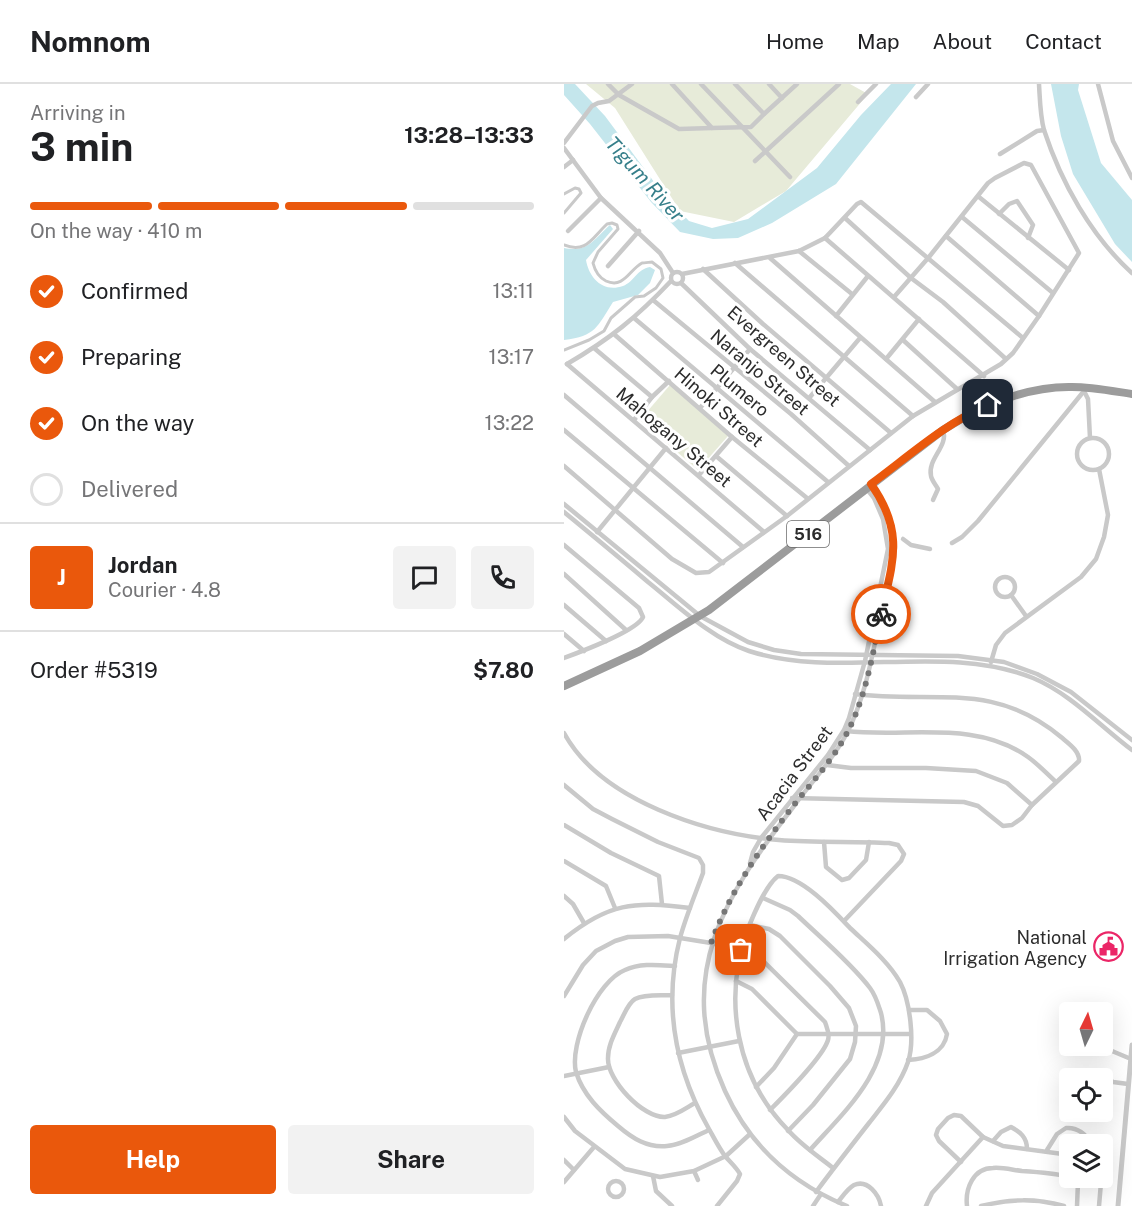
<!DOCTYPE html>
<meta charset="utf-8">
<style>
body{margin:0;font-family:"Public Sans",sans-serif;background:#f2f2f2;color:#202124;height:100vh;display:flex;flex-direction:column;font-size:22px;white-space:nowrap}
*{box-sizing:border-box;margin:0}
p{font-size:20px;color:#757577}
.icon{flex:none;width:33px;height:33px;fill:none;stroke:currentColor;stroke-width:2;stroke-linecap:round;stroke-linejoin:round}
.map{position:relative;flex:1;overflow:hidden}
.side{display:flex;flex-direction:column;background:#fff;width:564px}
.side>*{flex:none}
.needle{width:39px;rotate:5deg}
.tools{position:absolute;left:495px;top:918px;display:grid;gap:12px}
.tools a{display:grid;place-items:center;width:54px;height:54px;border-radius:6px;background:#fff;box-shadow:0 6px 24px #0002;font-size:30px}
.pin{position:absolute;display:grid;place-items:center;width:51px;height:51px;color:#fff;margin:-26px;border-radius:12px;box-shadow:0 3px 9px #0006}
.courier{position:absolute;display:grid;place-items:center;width:60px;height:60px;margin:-30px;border:4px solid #ea580c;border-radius:50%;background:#fff;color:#222;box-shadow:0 2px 8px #0007}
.overview em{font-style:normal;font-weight:700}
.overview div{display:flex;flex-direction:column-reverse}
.overview{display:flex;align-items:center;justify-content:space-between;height:102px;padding:0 30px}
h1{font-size:39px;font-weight:700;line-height:45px}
.bar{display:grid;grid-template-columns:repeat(4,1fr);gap:9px 6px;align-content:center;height:72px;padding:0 30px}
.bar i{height:8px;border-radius:4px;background:#e0e0e0}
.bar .current{background:#ea580c}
.bar p{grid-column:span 4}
.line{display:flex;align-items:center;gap:15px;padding:0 30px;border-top:2px solid #e0e0e0}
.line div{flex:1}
.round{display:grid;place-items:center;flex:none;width:63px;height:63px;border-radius:6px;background:#f2f2f2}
ol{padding:0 30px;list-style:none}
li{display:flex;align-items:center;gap:18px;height:66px}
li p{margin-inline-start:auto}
li .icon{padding:6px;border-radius:50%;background:#ea580c;color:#fff;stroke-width:4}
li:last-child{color:#757577}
li i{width:33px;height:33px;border:3px solid #e0e0e0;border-radius:50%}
.primary-button{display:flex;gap:12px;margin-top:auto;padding:12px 30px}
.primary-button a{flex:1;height:69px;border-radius:6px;background:#ea580c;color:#fff;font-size:24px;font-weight:700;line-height:69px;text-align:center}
.primary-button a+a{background:#f2f2f2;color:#202124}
header{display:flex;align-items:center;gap:36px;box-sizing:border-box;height:84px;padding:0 30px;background:#fff;border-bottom:2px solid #e0e0e0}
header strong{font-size:28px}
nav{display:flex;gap:33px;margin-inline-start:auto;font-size:21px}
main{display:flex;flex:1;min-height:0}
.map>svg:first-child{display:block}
.green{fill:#e7ebd9}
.water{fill:#c4e6ec}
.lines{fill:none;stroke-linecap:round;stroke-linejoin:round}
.pedestrian{stroke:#c9c9c9;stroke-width:3}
.minor{stroke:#c9c9c9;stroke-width:4.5}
.tertiary{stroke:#c9c9c9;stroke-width:5}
.trunk{stroke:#9c9c9c;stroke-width:8}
.done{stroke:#767676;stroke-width:6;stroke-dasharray:0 10.8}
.route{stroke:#ea580c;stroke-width:8}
.labels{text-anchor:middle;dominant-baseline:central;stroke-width:6;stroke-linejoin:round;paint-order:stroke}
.shield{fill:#fff;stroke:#6b6b6b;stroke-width:1.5}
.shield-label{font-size:16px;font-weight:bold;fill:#2c2c2c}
.street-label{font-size:18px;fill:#2c2c2c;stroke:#fff}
.poi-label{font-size:18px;fill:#2c2c2c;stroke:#fff;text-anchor:end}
.water-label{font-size:20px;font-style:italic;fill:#367f8a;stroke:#fff}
</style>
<header>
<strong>Nomnom</strong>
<nav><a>Home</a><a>Map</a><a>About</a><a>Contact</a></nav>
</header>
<main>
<section class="side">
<div class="overview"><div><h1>3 min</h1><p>Arriving in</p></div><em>13:28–13:33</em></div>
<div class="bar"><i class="current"></i><i class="current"></i><i class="current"></i><i></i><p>On the way · 410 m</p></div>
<ol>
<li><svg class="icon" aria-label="check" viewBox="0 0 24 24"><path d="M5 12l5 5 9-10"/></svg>Confirmed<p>13:11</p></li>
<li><svg class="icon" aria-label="check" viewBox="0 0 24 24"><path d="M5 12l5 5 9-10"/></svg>Preparing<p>13:17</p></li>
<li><svg class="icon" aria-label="check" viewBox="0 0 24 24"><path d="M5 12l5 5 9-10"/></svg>On the way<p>13:22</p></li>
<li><i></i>Delivered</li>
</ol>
<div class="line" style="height:108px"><b class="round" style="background:#ea580c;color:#fff">J</b><div><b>Jordan</b><p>Courier · 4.8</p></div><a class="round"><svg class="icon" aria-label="chat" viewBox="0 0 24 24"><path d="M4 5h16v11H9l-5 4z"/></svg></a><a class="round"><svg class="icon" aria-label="phone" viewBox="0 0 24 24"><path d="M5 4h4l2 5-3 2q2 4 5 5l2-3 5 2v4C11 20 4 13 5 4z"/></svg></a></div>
<div class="line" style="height:78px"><div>Order #5319</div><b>$7.80</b></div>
<div class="primary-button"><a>Help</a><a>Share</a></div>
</section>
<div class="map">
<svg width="568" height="1122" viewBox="0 0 568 1122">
<rect width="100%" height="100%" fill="#fff"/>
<g class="green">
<path d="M22,0H286L304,10L222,107L170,138L116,127L51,24Z"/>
<path d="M106,301L164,352L134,386L76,336Z"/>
</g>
<g class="water">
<path d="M0,0H11L41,32L99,110L125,137L148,144L184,135L253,84L297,31L327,0H352L272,100L208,139L174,154L149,155L116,148L87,118L26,40L0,11Z"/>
<path d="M487,0H515L514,6L537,79L568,116V178L551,160L509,90L497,52Z"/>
<path d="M46,141L49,145L22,176C25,194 39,209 59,202C70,198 73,185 86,183L91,186L86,199L74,211L49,218C33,243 32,252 0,256V164C24,169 29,156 46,141Z"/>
</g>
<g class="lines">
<g class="pedestrian">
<path d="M0,110L11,104L15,105L17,109L0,129"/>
<path d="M0,161C22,170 28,154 43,140L48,139L53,141L54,145L34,168L29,179C31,187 34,193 42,197C60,205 65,186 78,179C80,179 87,178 88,178L97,185L99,194L92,204L80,212L71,213L47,234L40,247L25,256L0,266"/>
</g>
<g class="minor">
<path d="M44,0L55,11L115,45L148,44"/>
<path d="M108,0L148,44L187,43L200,30"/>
<path d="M137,0L226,93"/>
<path d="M171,0L200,30L233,0"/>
<path d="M205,0L218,14"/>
<path d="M475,0C476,16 476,31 480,46C497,98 527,152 568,189"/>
<path d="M534,0L549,57L568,94"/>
<path d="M352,13L364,0"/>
<path d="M294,18L312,0"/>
<path d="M0,59L28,22L34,19L45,17L68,0"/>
<path d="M0,64L37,114L96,169L109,189"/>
<path d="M436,70L473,47L480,46"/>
<path d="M191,77L275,0"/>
<path d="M0,83L9,76"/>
<path d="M415,113L505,186"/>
<path d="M435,130L445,120L453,117L469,141L464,154"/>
<path d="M398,133L489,209"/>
<path d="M281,134L347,194L379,218L442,275"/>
<path d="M4,147L37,114"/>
<path d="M382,152L475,232"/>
<path d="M261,154L420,292"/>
<path d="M235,167L288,210"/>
<path d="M206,174L371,318"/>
<path d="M171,179L349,332"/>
<path d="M44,182L75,147"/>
<path d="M139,185L199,240L327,349"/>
<circle cx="113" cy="194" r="6"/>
<path d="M118,190L235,167L261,154L293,120L297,118L459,254"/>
<path d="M117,199L186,265L306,366"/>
<path d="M89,216L227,330L285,382"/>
<path d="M272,232L304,192"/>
<path d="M70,234L264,398"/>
<path d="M51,251L168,353L243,414"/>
<path d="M339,256L393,305"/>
<path d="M30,264L88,313"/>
<path d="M322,275L355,235"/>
<path d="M3,280L200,448"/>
<path d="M3,280C46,255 73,233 107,197"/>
<path d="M520,307L524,315L526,354"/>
<path d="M0,311L179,463"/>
<path d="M246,313L296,254"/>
<path d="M136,324L186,265"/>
<path d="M70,336L88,313L105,297"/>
<path d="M0,346L159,479"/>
<circle cx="529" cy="370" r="16"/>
<path d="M152,372L223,432"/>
<path d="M0,382L108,475L132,489L145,488L223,432L349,332L437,280L449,269L475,232L515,169L467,81L460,79L431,94L424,99L365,173L330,213"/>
<path d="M135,391L168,353"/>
<path d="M369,416L374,405C372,401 368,397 367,392C363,375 385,362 379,346"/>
<path d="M0,420L136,532L184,558L210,566L237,570L394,572L440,578L473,590L507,608L568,656"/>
<path d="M0,428C28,451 56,474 84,498C114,522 148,555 185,567C275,596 380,558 469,594C507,610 536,642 568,666"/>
<path d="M33,448L102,364"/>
<path d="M339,455L347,461L366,465"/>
<path d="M388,459L398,453L414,437L520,307"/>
<path d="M0,461L75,524L79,533C73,547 16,568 0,574"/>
<path d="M0,490L62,546"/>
<circle cx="441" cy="503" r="10"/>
<path d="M447,511L462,532"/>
<path d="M0,521L42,557"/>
<path d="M0,550L20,567"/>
<path d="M427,578L432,561L441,549L517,493L532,475L540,453L544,431L535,385"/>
<path d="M282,647C343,654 411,635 464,673C474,680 483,690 492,698"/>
<path d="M0,649C37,717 143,750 215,756C252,759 289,757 325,759L334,761L340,770L337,777L280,837"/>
<path d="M263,681L287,684H362L412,687L443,699L468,721"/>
<path d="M0,701L29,725L48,735L94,758L135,774L139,781V789C131,811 122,832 116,854C99,921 111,985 145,1045C150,1054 155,1064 161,1072C166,1078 172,1083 176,1090L173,1097L153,1122"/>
<path d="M228,714L400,718L414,722L439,742L448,741L458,734L468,721L515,677C516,667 504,659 497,653C429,596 369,620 291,610"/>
<path d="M0,741L47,769L95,792L98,820"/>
<path d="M260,758L262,783L278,796L285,794L302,776L305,758"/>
<path d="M0,777L42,802L51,824"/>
<path d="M186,779L189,768L197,754L264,671L280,646L285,634L301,577L324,465L319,435L310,414L302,404"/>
<path d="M0,812L9,820L20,839"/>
<path d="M199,814L226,826L234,832C257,854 287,879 306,904C312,912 314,920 317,929C331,983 278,1030 246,1066"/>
<path d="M186,841L205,845L216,852L266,902L285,924L292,942L291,958L286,975L249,1021L224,1047"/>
<path d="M0,855C44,819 70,817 126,824"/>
<path d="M111,882C94,881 76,879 61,886C33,897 5,960 12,988C19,1011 36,1027 54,1042C68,1054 83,1064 103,1062C117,1061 132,1052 145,1046"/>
<path d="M172,897L188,905L233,950L210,984L192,1003"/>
<path d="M108,911C97,912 81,910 71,915C64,919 60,931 56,938C51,949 44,961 44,974C43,996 79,1034 101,1033C112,1032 122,1024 131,1019"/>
<path d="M0,912L19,881L32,867L51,857L64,853L104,852L147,859L192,870L261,938C263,944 266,950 264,956C259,973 220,1012 206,1026"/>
<path d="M233,950H346"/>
<path d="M538,957L548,967L567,975"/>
<path d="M114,969L175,957"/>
<path d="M344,976C361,975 380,969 383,950L376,937L363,926H345"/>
<path d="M0,992L45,983"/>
<path d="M545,995L549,998L564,1000"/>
<path d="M0,1033L11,1047L61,1085L96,1093L130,1087L162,1072L185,1051"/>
<path d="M429,1057L437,1048L447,1043C456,1048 463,1053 463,1065"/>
<path d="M483,1066L493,1050L502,1044C512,1043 524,1050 525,1060"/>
<path d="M0,1076L10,1086"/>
<path d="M397,1078L375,1057L372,1051L374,1045L384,1034L390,1031L397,1032L419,1053L439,1062L506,1071"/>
<path d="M130,1087L134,1096"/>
<path d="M89,1092L92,1107L108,1122"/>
<path d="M506,1094L514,1098L513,1122"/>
<circle cx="52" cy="1105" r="8"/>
<path d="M0,1098L30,1063"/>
<path d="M252,1108C269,1085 287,1062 305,1039C320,1020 336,1001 344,978C351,957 346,917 336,898C324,877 303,860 286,844C270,827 238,792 214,792C201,802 189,832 183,847C159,916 172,993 224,1046C237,1061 254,1072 269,1084"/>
<path d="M274,1118C278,1113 284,1104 290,1101C304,1095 315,1111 317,1122"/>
<path d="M249,1122L257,1110"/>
<path d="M283,1122C227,1099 186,1062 161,1007C109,892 161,811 230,722C248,697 269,676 283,649C301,614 308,573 316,535C321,512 328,488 331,464C330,441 321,419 307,400"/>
<path d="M362,1122L368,1109L419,1053"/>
<path d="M403,1122C401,1105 409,1084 429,1084C438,1083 449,1086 458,1087C474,1088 490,1089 506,1093"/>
<path d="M417,1122C446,1115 471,1114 500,1122"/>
<path d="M535,1122L538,1087"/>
</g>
<path class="tertiary" d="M554,1122L568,961"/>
<path class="trunk" d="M0,602L76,567L145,526L379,346C417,322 462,302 508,303C528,303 548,307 568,310"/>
</g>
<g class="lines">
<path class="done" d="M177,866L147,859C166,808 196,765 229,722C248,698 269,676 283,649C302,613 309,569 317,530"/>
<path class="route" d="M317,530C329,478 341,448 307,400C345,372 380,340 424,321"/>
</g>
<defs>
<symbol id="civic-ring" viewBox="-11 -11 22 22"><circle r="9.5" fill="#fff" stroke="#eb2667" stroke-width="1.5"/><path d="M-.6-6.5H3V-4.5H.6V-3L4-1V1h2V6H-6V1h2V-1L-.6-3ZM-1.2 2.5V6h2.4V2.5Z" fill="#eb2667"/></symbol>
</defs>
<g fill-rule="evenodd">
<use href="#civic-ring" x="528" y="846" width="33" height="33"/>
</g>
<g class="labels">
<rect class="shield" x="223" y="437" width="42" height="26" rx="4.5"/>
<g class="shield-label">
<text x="244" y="450">516</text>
</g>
<g class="street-label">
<text transform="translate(220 272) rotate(41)">Evergreen Street</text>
<text transform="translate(196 288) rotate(40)">Naranjo Street</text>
<text transform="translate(176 306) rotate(40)">Plumero</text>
<text transform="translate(155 323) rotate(41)">Hinoki Street</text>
<text transform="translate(110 353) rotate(40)">Mahogany Street</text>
<text transform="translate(230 689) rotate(-53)">Acacia Street</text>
</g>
<g class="poi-label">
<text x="523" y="853">National<tspan x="523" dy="21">Irrigation Agency</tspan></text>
</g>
<g class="water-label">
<text transform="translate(81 95) rotate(48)">Tigum River</text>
</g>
</g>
</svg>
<div class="tools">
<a><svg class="needle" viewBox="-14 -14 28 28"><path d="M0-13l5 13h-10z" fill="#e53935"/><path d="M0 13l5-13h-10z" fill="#757577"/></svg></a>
<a><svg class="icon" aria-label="locate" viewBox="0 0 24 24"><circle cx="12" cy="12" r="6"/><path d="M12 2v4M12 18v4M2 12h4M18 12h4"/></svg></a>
<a><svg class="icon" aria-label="layers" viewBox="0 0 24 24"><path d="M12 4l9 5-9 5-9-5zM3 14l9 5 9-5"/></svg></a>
</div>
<div class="pin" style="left:177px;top:866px;background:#ea580c"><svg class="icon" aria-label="bag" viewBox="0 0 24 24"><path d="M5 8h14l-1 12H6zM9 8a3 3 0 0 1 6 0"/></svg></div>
<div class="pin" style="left:424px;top:321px;background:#1f2937"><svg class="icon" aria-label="home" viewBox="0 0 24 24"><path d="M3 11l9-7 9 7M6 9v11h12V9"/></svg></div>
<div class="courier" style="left:317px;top:530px"><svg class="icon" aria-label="bike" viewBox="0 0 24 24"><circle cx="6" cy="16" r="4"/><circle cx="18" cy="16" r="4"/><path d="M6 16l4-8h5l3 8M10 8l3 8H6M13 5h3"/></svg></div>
</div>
</main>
